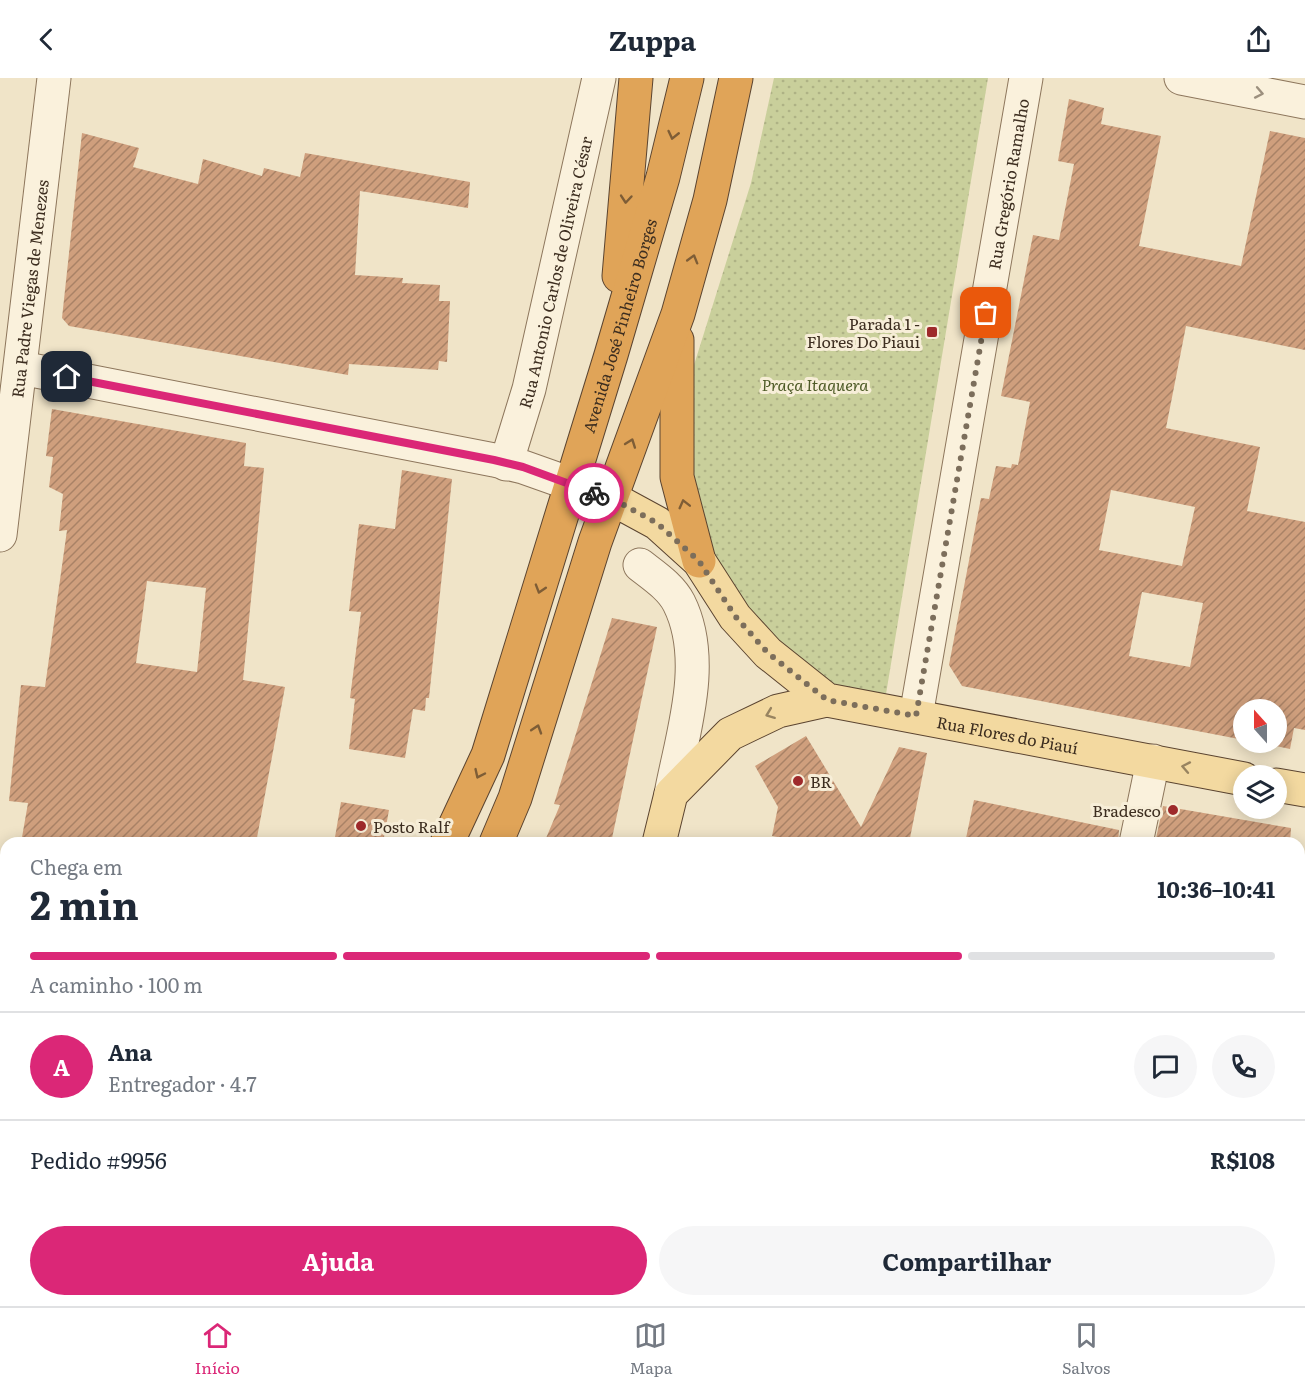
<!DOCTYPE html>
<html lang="pt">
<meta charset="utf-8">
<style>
body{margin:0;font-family:Literata,serif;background:#f6f6f7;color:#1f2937;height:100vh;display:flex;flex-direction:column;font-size:22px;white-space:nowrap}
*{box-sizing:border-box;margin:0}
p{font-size:20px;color:#747a83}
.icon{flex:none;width:33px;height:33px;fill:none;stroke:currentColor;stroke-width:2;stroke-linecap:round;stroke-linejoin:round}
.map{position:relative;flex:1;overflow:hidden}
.details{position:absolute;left:0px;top:759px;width:1305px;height:470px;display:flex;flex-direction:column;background:#fff;border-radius:18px 18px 0 0;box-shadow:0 3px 15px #0003}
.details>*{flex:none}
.needle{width:39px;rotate:339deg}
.fabs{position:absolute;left:1233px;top:621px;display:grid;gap:12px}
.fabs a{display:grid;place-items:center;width:54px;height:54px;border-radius:50%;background:#fff;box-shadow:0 3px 15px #0003;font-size:30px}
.pin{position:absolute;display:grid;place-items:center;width:51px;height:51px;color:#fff;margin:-26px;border-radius:12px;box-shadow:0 3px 9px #0006}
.courier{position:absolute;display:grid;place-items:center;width:60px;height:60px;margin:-30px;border:4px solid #db2777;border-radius:50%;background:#fff;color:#222;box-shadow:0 2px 8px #0007}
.summary em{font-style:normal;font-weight:700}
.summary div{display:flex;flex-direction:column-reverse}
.summary{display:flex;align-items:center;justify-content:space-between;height:102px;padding:0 30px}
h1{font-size:39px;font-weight:700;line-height:45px}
.bar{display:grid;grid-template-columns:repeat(4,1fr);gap:9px 6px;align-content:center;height:72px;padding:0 30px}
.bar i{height:8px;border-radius:4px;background:#e0e1e3}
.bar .on{background:#db2777}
.bar p{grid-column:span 4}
.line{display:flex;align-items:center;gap:15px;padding:0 30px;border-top:2px solid #e0e1e3}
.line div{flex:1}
.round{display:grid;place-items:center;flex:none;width:63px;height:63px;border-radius:32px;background:#f6f6f7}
.button{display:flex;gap:12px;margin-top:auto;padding:12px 30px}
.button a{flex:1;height:69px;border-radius:36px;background:#db2777;color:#fff;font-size:24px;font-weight:700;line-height:69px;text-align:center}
.button a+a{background:#f6f6f7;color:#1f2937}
header{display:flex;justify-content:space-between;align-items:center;height:78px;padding:0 30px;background:#fff;font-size:27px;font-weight:700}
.dock{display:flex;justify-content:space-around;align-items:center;height:84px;border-top:2px solid #e0e1e3;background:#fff;font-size:16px;color:#747a83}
.dock a{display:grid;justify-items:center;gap:3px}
.dock .on{color:#db2777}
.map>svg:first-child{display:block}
.grass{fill:url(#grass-dots)}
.building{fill:url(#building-hatch);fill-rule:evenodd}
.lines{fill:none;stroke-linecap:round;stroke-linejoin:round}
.minor-casing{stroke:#8d765c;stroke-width:35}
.major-casing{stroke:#5b4430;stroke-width:35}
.highway-casing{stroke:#5b4430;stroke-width:35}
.minor{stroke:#faf1dc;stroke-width:33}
.major{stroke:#f3d9a0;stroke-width:33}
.highway{stroke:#e0a458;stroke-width:33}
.oneway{stroke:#9c907e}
.oneway2{stroke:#7e5d36}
.oneway3{stroke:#988460}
.done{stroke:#7c6e5b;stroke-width:6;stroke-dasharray:0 10.8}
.route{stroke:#db2777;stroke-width:8}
.poi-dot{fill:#9e2a2b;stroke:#f7eed8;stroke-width:2}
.labels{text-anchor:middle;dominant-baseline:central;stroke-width:6;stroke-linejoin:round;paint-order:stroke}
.street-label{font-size:16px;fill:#3d2e20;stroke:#f7eed8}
.poi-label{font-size:16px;fill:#3d2e20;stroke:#f7eed8;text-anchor:end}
.park-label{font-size:16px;font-style:italic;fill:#4d5a26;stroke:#f7eed8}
</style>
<header><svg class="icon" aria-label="back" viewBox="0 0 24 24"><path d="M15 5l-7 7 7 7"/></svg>Zuppa<svg class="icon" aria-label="share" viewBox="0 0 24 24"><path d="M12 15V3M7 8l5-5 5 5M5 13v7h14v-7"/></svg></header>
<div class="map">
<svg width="1305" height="1228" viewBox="0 0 1305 1228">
<defs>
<pattern id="grass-dots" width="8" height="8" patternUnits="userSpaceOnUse" patternTransform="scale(1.5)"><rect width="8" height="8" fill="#c9cf9b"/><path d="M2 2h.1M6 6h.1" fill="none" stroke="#aeb285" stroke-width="1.8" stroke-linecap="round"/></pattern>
<pattern id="building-hatch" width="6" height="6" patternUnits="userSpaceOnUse" patternTransform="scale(1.5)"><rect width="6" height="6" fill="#cf9f7d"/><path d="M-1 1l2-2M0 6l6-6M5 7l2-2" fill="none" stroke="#a98266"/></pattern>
</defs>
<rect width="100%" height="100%" fill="#f0e4c8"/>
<path class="grass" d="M774,0H988L886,616L825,606L761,554L716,486L691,405L694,287L751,105Z"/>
<g class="building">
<path d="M1069,21L1104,30L1101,46L1161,58L1139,168L1241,188L1270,53L1305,60V272L1186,248L1166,350L1260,369L1247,433L1305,444V652L1294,650L1290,671L1258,664H1276V632H1244V662L962,608L949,587L981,420L989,421L996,388L1011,390L1012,386L1018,387L1030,324L1001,318L1033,157L1059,162L1074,86L1058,83ZM1111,412L1195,429L1182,488L1099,472ZM1142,514L1203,525L1190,589L1129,578Z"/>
<path d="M82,55L139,70L133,89L198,106L203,81L262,98L264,90L300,99L305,75L470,104L468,130L360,113L355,197L403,200L402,205L440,207L439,223H450L447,284L439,283L438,292L349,286L348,297L69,248L62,240Z"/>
<path d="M52,331L246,365L244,388L264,390L243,602L285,609L256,765H21L28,725L9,723L21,607L45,609L67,452L59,453L63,416L49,409L53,379L46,378ZM147,503L206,510L197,594L136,585Z"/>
<path d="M402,392L452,401L429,620H426L425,633L413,631L405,680L349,671L355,621L350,620L361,534L349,533L359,446L395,451Z"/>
<path d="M612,540L657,549L611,765H544L560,727L554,726Z"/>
<path d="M806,658L861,749L899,669L927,675L909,765H810L772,758L778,729L755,688Z"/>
<path d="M974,722L1119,752L1118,765H965Z"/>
<path d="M341,724L389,732L383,765H334Z"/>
<path d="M1163,728L1291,750L1290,765H1155Z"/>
</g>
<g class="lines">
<defs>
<g id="minor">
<path d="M1181,0L1305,24"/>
<path d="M21,290L494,382L523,389L571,406"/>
<path id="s1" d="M506,386L529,311L599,0"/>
<path id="s2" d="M0,457L54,0"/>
<path d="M640,487C654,498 671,509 679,525C708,583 682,657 671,716"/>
<path id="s3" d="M916,638L1026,0"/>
<path d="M1136,765L1153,683"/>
<path d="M0,852L6,853"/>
<path d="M763,1222L790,1228"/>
<path d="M1012,1228L1013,1222"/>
<path d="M1071,1228L1072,1222"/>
</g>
<g id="major">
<path id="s4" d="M571,406L611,420L657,445L699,483L735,539L768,575L827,622L1244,701"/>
<path d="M1276,707L1305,712"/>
<path d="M659,765L671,716L730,656L778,633L827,622"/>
<path d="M561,1228L563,1222"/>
<path d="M662,1228L663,1222"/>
</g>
<g id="highway">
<path d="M619,198L636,0"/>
<path d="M677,262V399L699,483"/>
<path id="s5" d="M447,765L488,677L611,277L663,99L687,0"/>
<path d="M496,765L515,720L595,464L678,236L710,122L736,0"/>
<path d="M172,1228L176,1222"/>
<path d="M230,1228L234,1222"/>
</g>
</defs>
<use href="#minor" class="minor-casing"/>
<use href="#major" class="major-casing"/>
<use href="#highway" class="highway-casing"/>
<use href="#minor" class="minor"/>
<use href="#major" class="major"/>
<use href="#highway" class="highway"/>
</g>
<defs><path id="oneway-chevron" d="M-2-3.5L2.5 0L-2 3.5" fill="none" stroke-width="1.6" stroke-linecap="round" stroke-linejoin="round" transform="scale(1.5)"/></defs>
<use class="oneway" href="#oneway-chevron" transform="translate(1259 15) rotate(11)"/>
<g class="oneway2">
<use href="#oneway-chevron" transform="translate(673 57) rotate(103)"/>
<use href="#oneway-chevron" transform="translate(626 121) rotate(95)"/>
<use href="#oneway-chevron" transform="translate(693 181) rotate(-74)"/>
<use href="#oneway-chevron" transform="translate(631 365) rotate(-70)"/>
<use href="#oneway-chevron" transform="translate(684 426) rotate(-104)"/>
<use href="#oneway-chevron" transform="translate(540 511) rotate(107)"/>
<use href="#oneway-chevron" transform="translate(537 651) rotate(-72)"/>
<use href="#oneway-chevron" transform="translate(479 696) rotate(115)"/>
</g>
<g class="oneway3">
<use href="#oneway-chevron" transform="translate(770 636) rotate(159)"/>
<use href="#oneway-chevron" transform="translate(1186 689) rotate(-169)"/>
</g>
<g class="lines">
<path class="done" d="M594,415L611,420L657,445L699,483L735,538L768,575L827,622L916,638L986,235"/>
<path class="route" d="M67,299L494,382L523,389L594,415"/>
</g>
<g class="poi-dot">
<rect x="926" y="248" width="12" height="12" rx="3"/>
<circle cx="798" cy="703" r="6"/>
<circle cx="1173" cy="732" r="6"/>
<circle cx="361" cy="748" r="6"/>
</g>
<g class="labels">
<g class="street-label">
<text stroke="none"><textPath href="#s3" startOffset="540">Rua Gregório Ramalho</textPath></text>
<text stroke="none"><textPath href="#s1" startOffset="198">Rua Antonio Carlos de Oliveira César</textPath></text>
<text stroke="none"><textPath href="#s2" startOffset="248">Rua Padre Viegas de Menezes</textPath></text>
<text stroke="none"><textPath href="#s5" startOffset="546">Avenida José Pinheiro Borges</textPath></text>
<text stroke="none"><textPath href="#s4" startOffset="526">Rua Flores do Piauí</textPath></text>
</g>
<g class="poi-label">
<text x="920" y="245">Parada 1 -<tspan x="920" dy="18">Flores Do Piaui</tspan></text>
<text x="810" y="703" text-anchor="start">BR</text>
<text x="1161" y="732">Bradesco</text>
<text x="373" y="748" text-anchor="start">Posto Ralf</text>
</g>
<g class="park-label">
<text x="815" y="306">Praça Itaquera</text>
</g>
</g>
</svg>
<div class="fabs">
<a><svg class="needle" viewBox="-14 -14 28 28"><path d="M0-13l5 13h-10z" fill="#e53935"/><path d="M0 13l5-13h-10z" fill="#747a83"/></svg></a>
<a><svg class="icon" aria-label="layers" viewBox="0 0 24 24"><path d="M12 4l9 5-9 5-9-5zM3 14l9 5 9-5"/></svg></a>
</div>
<div class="pin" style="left:986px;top:235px;background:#ea580c"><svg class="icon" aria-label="bag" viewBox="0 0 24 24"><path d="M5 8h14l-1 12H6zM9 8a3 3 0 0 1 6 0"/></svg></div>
<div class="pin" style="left:67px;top:299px;background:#1f2937"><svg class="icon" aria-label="home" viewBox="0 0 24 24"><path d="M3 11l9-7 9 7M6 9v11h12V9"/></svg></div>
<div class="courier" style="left:594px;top:415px"><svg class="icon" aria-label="bike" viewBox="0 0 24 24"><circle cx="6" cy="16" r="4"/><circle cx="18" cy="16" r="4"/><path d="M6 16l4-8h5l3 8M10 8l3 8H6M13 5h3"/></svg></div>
<section class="details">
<div class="summary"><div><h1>2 min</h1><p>Chega em</p></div><em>10:36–10:41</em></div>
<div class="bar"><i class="on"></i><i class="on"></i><i class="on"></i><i></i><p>A caminho · 100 m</p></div>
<div class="line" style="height:108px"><b class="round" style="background:#db2777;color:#fff">A</b><div><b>Ana</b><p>Entregador · 4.7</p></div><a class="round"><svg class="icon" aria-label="chat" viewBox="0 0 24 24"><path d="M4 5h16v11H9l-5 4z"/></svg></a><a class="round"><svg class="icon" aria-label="phone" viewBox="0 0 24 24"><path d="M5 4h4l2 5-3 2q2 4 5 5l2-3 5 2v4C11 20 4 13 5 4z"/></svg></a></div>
<div class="line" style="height:78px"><div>Pedido #9956</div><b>R$108</b></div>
<div class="button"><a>Ajuda</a><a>Compartilhar</a></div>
</section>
</div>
<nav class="dock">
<a class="on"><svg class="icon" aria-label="home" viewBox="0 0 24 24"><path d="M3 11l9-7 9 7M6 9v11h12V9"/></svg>Início</a>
<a><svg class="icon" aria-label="map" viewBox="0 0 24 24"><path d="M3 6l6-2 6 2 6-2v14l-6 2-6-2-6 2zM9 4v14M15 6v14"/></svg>Mapa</a>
<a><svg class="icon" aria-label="saved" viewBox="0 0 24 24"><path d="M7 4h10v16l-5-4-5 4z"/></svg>Salvos</a>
</nav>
